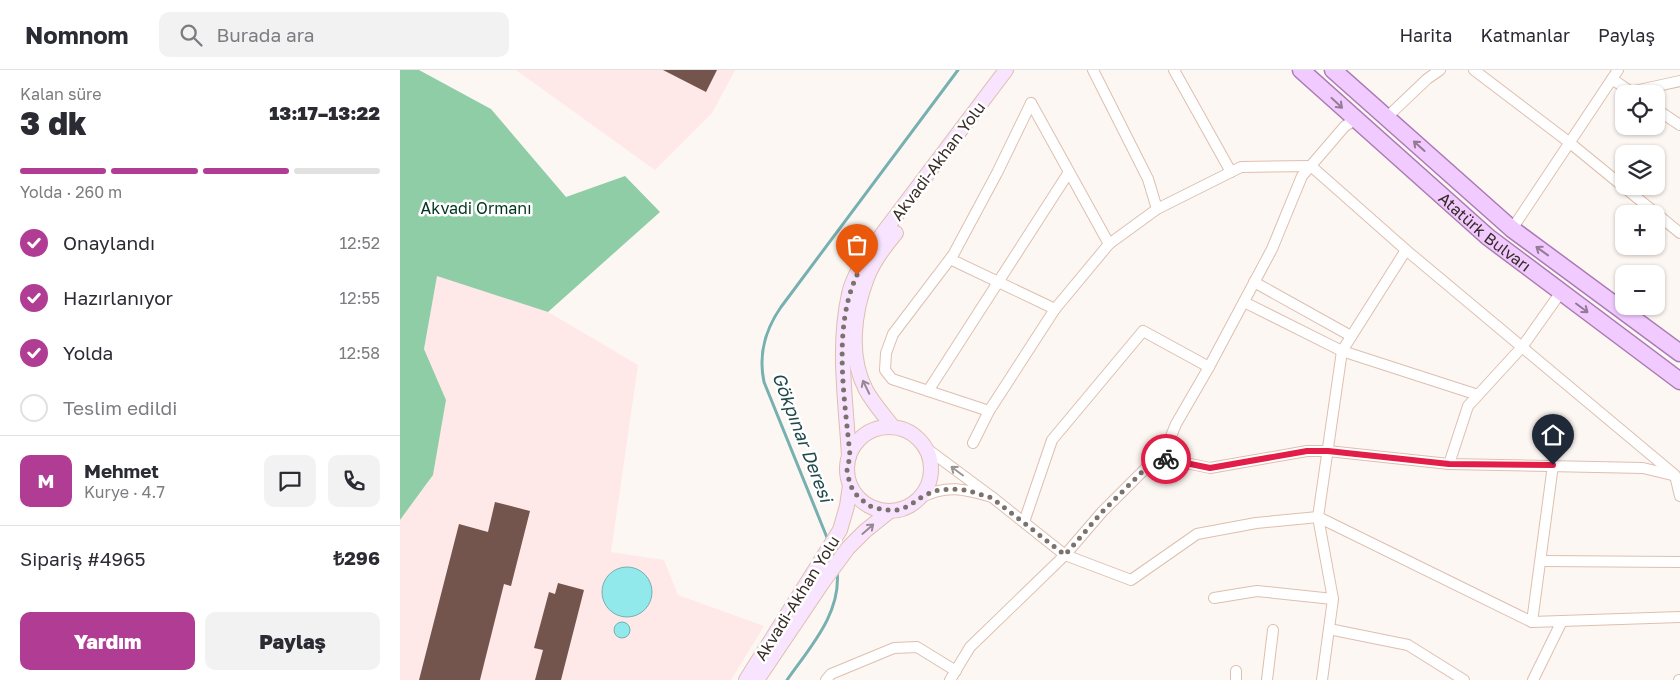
<!DOCTYPE html>
<html lang="tr">
<meta charset="utf-8">
<style>
body{margin:0;font-family:"Golos Text",sans-serif;background:#f2f2f3;color:#2b2b33;height:100vh;display:flex;flex-direction:column;font-size:19px;white-space:nowrap}
*{box-sizing:border-box;margin:0}
p{font-size:16px;color:#7c7c81}
.icon{flex:none;width:28px;height:28px;fill:none;stroke:currentColor;stroke-width:2;stroke-linecap:round;stroke-linejoin:round}
.map{position:relative;flex:1;overflow:hidden}
.drawer{display:flex;flex-direction:column;background:#fff;width:400px}
.drawer>*{flex:none}
.controls{position:absolute;left:1215px;top:15px;display:grid;gap:10px}
.controls a{display:grid;place-items:center;width:50px;height:50px;border-radius:10px;background:#fff;box-shadow:0 1px 4px #0004;font-size:25px}
.pin{position:absolute;display:grid;place-items:center;width:42px;height:42px;color:#fff;margin:-51px -21px;border-radius:50% 50% 50% 0;rotate:-45deg;box-shadow:0 0 5px #0007}
.pin .icon{rotate:45deg}
.courier{position:absolute;display:grid;place-items:center;width:50px;height:50px;margin:-25px;border:4px solid #e11d48;border-radius:50%;background:#fff;color:#222;box-shadow:0 1px 6px #0007}
.head em{font-style:normal;font-weight:800}
.head div{display:flex;flex-direction:column-reverse}
.head{display:flex;align-items:center;justify-content:space-between;height:85px;padding:0 20px}
h1{font-size:32px;font-weight:800;line-height:38px}
.bar{display:grid;grid-template-columns:repeat(4,1fr);gap:8px 5px;align-content:center;height:60px;padding:0 20px}
.bar i{height:6px;border-radius:4px;background:#e1e1e2}
.bar .on{background:#b03c94}
.bar p{grid-column:span 4}
.line{display:flex;align-items:center;gap:12px;padding:0 20px;border-top:1px solid #e1e1e2}
.line div{flex:1}
.round{display:grid;place-items:center;flex:none;width:52px;height:52px;border-radius:10px;background:#f2f2f3}
ol{padding:0 20px;list-style:none}
li{display:flex;align-items:center;gap:15px;height:55px}
li p{margin-inline-start:auto}
li .icon{padding:5px;border-radius:50%;background:#b03c94;color:#fff;stroke-width:4}
li:last-child{color:#7c7c81}
li i{width:28px;height:28px;border:2px solid #e1e1e2;border-radius:50%}
.cta{display:flex;gap:10px;margin-top:auto;padding:10px 20px}
.cta a{flex:1;height:58px;border-radius:10px;background:#b03c94;color:#fff;font-size:20px;font-weight:800;line-height:58px;text-align:center}
.cta a+a{background:#f2f2f3;color:#2b2b33}
header{display:flex;align-items:center;gap:30px;box-sizing:border-box;height:70px;padding:0 25px;background:#fff;border-bottom:1px solid #e1e1e2}
header strong{font-size:24px}
nav{display:flex;gap:28px;margin-inline-start:auto;font-size:18px}
.search{width:350px;height:45px;background:#f2f2f3;display:flex;align-items:center;gap:12px;box-sizing:border-box;padding:0 18px;border-radius:10px;color:#7c7c81;font-size:19px}
main{display:flex;flex:1;min-height:0}
.map>svg:first-child{display:block}
.industrial{fill:#fee8e8}
.forest{fill:#8ecda6}
.water{fill:#91e9eb;stroke:#76b0b0}
.lines{fill:none;stroke-linecap:round;stroke-linejoin:round}
.stream{stroke:#76b0b0;stroke-width:3}
.building{fill:#73554e}
.street-casing{stroke:#debfaf;stroke-width:12}
.secondary-casing{stroke:#debfaf;stroke-width:16}
.primary-casing{stroke:#aa7bb3;stroke-width:19}
.street{stroke:#fff;stroke-width:10}
.secondary{stroke:#f8e4ff;stroke-width:14}
.primary{stroke:#f1caff;stroke-width:16}
.oneway{stroke:#947a92}
.oneway2{stroke:#988892}
.oneway3{stroke:#9b9592}
.done{stroke:#7c726d;stroke-width:5;stroke-dasharray:0 9}
.route{stroke:#e11d48;stroke-width:6}
.labels{text-anchor:middle;dominant-baseline:central;stroke-width:5;stroke-linejoin:round;paint-order:stroke}
.street-label{font-size:16px;fill:#372b25;stroke:#fff}
.park-label{font-size:16px;fill:#02361e;stroke:#fff}
.water-label{font-size:18px;font-style:italic;fill:#20494b;stroke:#fff}
</style>
<header>
<strong>Nomnom</strong>
<div class="search"><svg class="icon" aria-label="search" viewBox="0 0 24 24"><circle cx="10" cy="10" r="6"/><path d="M15 15l6 6"/></svg>Burada ara</div>
<nav><a>Harita</a><a>Katmanlar</a><a>Paylaş</a></nav>
</header>
<main>
<section class="drawer">
<div class="head"><div><h1>3 dk</h1><p>Kalan süre</p></div><em>13:17–13:22</em></div>
<div class="bar"><i class="on"></i><i class="on"></i><i class="on"></i><i></i><p>Yolda · 260 m</p></div>
<ol>
<li><svg class="icon" aria-label="check" viewBox="0 0 24 24"><path d="M5 12l5 5 9-10"/></svg>Onaylandı<p>12:52</p></li>
<li><svg class="icon" aria-label="check" viewBox="0 0 24 24"><path d="M5 12l5 5 9-10"/></svg>Hazırlanıyor<p>12:55</p></li>
<li><svg class="icon" aria-label="check" viewBox="0 0 24 24"><path d="M5 12l5 5 9-10"/></svg>Yolda<p>12:58</p></li>
<li><i></i>Teslim edildi</li>
</ol>
<div class="line" style="height:90px"><b class="round" style="background:#b03c94;color:#fff">M</b><div><b>Mehmet</b><p>Kurye · 4.7</p></div><a class="round"><svg class="icon" aria-label="chat" viewBox="0 0 24 24"><path d="M4 5h16v11H9l-5 4z"/></svg></a><a class="round"><svg class="icon" aria-label="phone" viewBox="0 0 24 24"><path d="M5 4h4l2 5-3 2q2 4 5 5l2-3 5 2v4C11 20 4 13 5 4z"/></svg></a></div>
<div class="line" style="height:65px"><div>Sipariş #4965</div><b>₺296</b></div>
<div class="cta"><a>Yardım</a><a>Paylaş</a></div>
</section>
<div class="map">
<svg width="1280" height="610" viewBox="0 0 1280 610">
<rect width="100%" height="100%" fill="#fdf7f3"/>
<g class="industrial">
<path d="M116,0H335L312,43L255,100Z"/>
<path d="M37,205L148,242L238,295L211,482L264,490L278,525L364,556L331,610H0V450L33,405L46,330L24,279Z"/>
</g>
<path class="forest" d="M0,0H19L91,39L166,127L225,106L260,142L148,242L37,206L24,279L46,330L33,405L0,450Z"/>
<g class="water">
<circle cx="227" cy="522" r="25"/>
<circle cx="222" cy="560" r="8"/>
</g>
<g class="lines">
<g class="stream">
<path d="M428,470L364,312C358,284 365,260 381,237L558,0"/>
<path d="M387,610C410,577 442,543 437,500"/>
</g>
</g>
<g class="building">
<path d="M263,0H317L306,22Z"/>
<path d="M95,432L130,441L111,516L104,514L80,610H19L59,454L88,462Z"/>
<path d="M158,513L184,520L161,610H135L143,580L134,578L149,522L155,524Z"/>
</g>
<g class="lines">
<defs>
<g id="street">
<path d="M693,0L748,109L757,139"/>
<path d="M774,0L831,102"/>
<path d="M1074,0L1170,73L1280,163"/>
<path d="M1212,9L1234,24"/>
<path d="M1230,22L1280,11"/>
<path d="M631,33L709,174"/>
<path d="M1256,39L1280,55"/>
<path d="M987,47L1027,9L1040,0"/>
<path d="M1112,159L1218,0"/>
<path d="M550,189L655,239"/>
<path d="M854,212L951,266"/>
<path d="M844,232L942,281L1078,325"/>
<path d="M528,321L669,102"/>
<path d="M589,341L492,309L485,300L486,283L493,264L553,185L597,103L631,33"/>
<path d="M573,373L589,341L655,239L709,174L757,139L841,97L911,96L1006,180L1275,405L1280,426"/>
<path d="M762,388L810,398L907,381H928L1049,394L1243,398L1272,405"/>
<path d="M1049,394L1068,336L1122,277L1161,222"/>
<path d="M592,427L665,485L731,510L797,464L856,453L918,447L1132,552L1280,547"/>
<path d="M520,428C547,414 564,419 592,427L526,378"/>
<path d="M624,452L652,370L743,261L809,297"/>
<path d="M1141,491L1280,492"/>
<path d="M814,528L857,521L933,529"/>
<path d="M1132,552L1153,395"/>
<path d="M929,559L1008,575L1064,610"/>
<path d="M426,610L431,604L494,578L517,577L556,601"/>
<path d="M550,610L570,577L665,485L702,442L751,393L762,388L776,354L809,297L872,179L902,106L945,56L955,50"/>
<path d="M836,610V601"/>
<path d="M867,610L873,560"/>
<path d="M922,610L933,529L918,447L942,281L1006,180"/>
<path d="M1133,610L1162,551"/>
<path d="M1279,610H1280"/>
</g>
<g id="secondary">
<path d="M493,357C484,345 473,333 466,320C448,286 454,242 467,208C473,192 485,176 496,163"/>
<circle cx="489" cy="399" r="42"/>
<path d="M449,386C446,332 437,277 449,224C451,212 459,200 464,188L606,0"/>
<path d="M346,610L440,460L447,436L450,415"/>
<path d="M357,610L423,512L448,478L465,461L490,441"/>
</g>
<g id="primary">
<path id="s1" d="M901,0L1088,167L1280,311"/>
<path d="M933,0L1112,159L1280,283"/>
</g>
</defs>
<use href="#street" class="street-casing"/>
<use href="#secondary" class="secondary-casing"/>
<use href="#primary" class="primary-casing"/>
<use href="#street" class="street"/>
<use href="#secondary" class="secondary"/>
<use href="#primary" class="primary"/>
</g>
<defs><path id="oneway-shaft" d="M-6 0H5M1.5-3L5.5 0L1.5 3" fill="none" stroke-width="1.6" stroke-linecap="round" stroke-linejoin="round" transform="scale(1.25)"/></defs>
<g class="oneway">
<use href="#oneway-shaft" transform="translate(937 33) rotate(43)"/>
<use href="#oneway-shaft" transform="translate(1019 76) rotate(-138)"/>
<use href="#oneway-shaft" transform="translate(1142 181) rotate(-144)"/>
<use href="#oneway-shaft" transform="translate(1182 238) rotate(37)"/>
</g>
<g class="oneway2">
<use href="#oneway-shaft" transform="translate(466 317) rotate(-116)"/>
<use href="#oneway-shaft" transform="translate(468 459) rotate(-41)"/>
</g>
<use class="oneway3" href="#oneway-shaft" transform="translate(557 401) rotate(-143)"/>
<g class="lines">
<path class="done" d="M457,205C432,259 445,329 450,386L447,400L450,415L458,427L470,436L483,440H497L509,436L520,428L534,421L549,419L566,420L592,428L665,485L702,442L751,393L762,388L766,389"/>
<path class="route" d="M766,389L810,398L907,381H928L1049,394L1153,395"/>
</g>
<g class="labels">
<g class="street-label">
<text transform="translate(538 91) rotate(-53)">Akvadi-Akhan Yolu</text>
<text stroke="none"><textPath href="#s1" startOffset="245">Atatürk Bulvarı</textPath></text>
<text transform="translate(397 528) rotate(-58)">Akvadi-Akhan Yolu</text>
</g>
<g class="park-label">
<text x="76" y="138">Akvadi Ormanı</text>
</g>
<g class="water-label">
<text transform="translate(403 367) rotate(69)">Gökpınar Deresi</text>
</g>
</g>
</svg>
<div class="controls">
<a><svg class="icon" aria-label="locate" viewBox="0 0 24 24"><circle cx="12" cy="12" r="6"/><path d="M12 2v4M12 18v4M2 12h4M18 12h4"/></svg></a>
<a><svg class="icon" aria-label="layers" viewBox="0 0 24 24"><path d="M12 4l9 5-9 5-9-5zM3 14l9 5 9-5"/></svg></a>
<a>+</a>
<a>−</a>
</div>
<div class="pin" style="left:457px;top:205px;background:#ea580c"><svg class="icon" aria-label="bag" viewBox="0 0 24 24"><path d="M5 8h14l-1 12H6zM9 8a3 3 0 0 1 6 0"/></svg></div>
<div class="pin" style="left:1153px;top:395px;background:#1f2937"><svg class="icon" aria-label="home" viewBox="0 0 24 24"><path d="M3 11l9-7 9 7M6 9v11h12V9"/></svg></div>
<div class="courier" style="left:766px;top:389px"><svg class="icon" aria-label="bike" viewBox="0 0 24 24"><circle cx="6" cy="16" r="4"/><circle cx="18" cy="16" r="4"/><path d="M6 16l4-8h5l3 8M10 8l3 8H6M13 5h3"/></svg></div>
</div>
</main>
